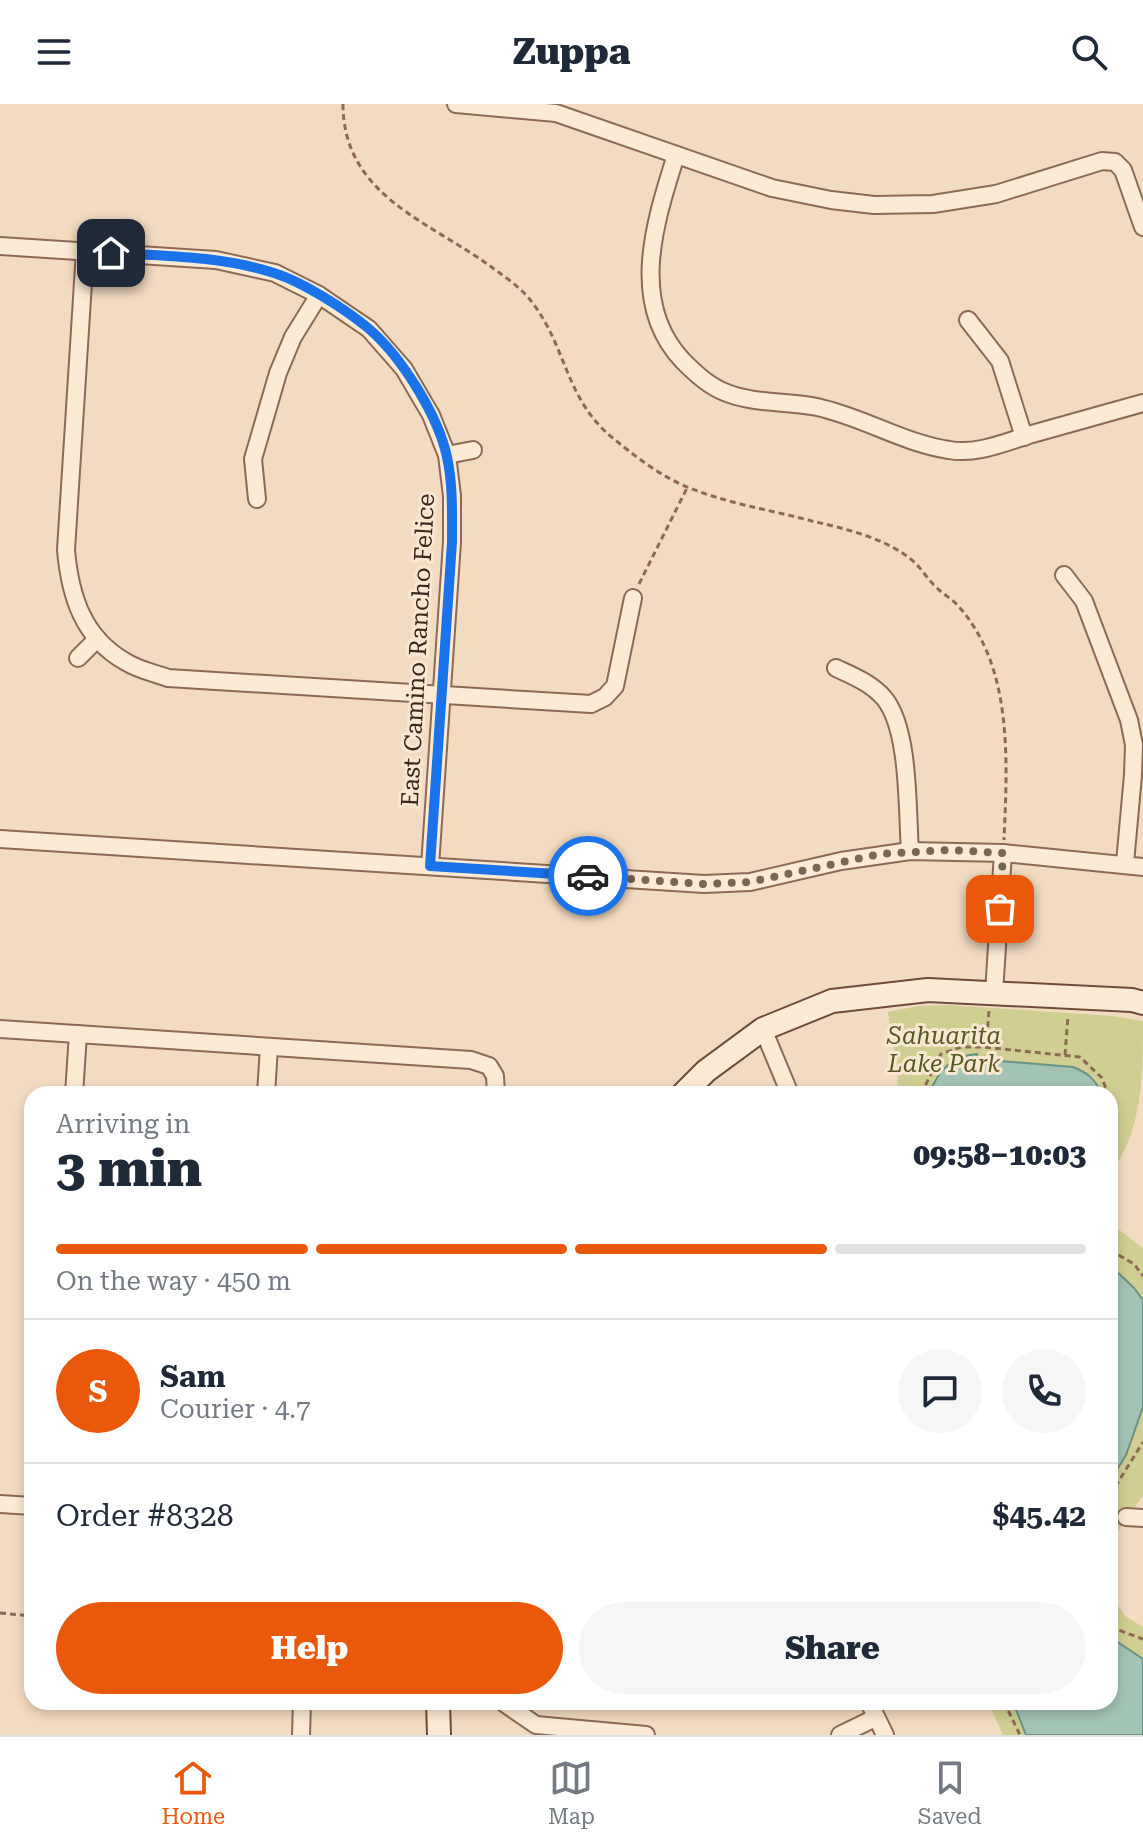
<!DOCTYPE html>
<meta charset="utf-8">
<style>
body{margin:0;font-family:"Roboto Serif",serif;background:#f6f6f7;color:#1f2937;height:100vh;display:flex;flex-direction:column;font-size:30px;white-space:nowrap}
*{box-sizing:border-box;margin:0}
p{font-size:26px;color:#747a83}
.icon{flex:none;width:44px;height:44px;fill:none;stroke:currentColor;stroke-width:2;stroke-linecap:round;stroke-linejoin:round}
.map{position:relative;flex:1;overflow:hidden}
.panel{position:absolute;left:24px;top:982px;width:1094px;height:624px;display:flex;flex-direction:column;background:#fff;border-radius:24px;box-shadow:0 4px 12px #0003}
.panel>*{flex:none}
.pin{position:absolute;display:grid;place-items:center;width:68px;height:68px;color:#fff;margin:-34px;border-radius:16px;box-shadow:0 4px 12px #0006}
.courier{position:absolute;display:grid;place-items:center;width:80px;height:80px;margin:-40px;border:6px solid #1a73e8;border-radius:50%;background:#fff;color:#222;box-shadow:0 2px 10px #0007}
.summary em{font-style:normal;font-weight:800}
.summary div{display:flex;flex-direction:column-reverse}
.summary{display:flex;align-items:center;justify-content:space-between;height:136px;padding:0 32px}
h1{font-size:52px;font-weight:800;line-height:60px}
.bar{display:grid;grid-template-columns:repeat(4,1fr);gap:12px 8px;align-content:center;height:96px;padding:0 32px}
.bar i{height:10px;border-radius:6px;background:#e0e1e3}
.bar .current{background:#ea580c}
.bar p{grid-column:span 4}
.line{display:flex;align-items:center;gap:20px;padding:0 32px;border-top:2px solid #e0e1e3}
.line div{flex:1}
.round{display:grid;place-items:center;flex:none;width:84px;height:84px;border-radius:42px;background:#f6f6f7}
.button{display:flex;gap:16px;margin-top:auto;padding:16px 32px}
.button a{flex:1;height:92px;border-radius:48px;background:#ea580c;color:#fff;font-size:32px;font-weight:800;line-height:92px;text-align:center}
.button a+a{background:#f6f6f7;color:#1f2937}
header{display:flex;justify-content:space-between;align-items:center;height:104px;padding:0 32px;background:#fff;font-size:36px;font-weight:800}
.dock{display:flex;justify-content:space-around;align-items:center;height:112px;border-top:2px solid #e0e1e3;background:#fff;font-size:22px;color:#747a83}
.dock a{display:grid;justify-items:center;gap:4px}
.dock .current{color:#ea580c}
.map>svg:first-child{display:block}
.green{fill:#d1ce93}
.water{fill:#a3c4b5;stroke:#699382;stroke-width:2}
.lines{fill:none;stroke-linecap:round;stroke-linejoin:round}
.street-casing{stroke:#8d6a56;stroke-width:20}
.secondary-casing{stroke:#6f4c39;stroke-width:26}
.path{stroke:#8d6a56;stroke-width:3;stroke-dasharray:6 4;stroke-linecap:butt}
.street{stroke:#fcead4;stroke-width:16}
.secondary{stroke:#fcead4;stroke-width:22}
.done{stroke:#7b6555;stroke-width:8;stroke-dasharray:0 14.4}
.route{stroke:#1a73e8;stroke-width:10}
.labels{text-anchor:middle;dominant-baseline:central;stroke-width:6;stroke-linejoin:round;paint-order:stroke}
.street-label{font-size:24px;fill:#3b261c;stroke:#f9e7d1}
.park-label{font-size:24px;font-style:italic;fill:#555a20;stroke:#f9e7d1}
</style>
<header><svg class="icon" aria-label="menu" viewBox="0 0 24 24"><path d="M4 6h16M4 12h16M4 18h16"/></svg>Zuppa<svg class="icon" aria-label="search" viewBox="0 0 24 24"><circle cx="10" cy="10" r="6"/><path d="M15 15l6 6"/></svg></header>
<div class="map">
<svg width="1143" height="1631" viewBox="0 0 1143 1631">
<rect width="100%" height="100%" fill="#f2dbc0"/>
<g class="green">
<path d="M949,901L1112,912L1143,917C1143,970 1143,1027 1110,1070V990H897L898,970L888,908L918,902Z"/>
<path d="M1110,1119L1143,1144V1391L1114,1433L1110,1445Z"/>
<path d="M1110,1490L1125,1512L1143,1523V1631H1003L988,1598H1110Z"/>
</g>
<g class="water">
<path d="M977,950L976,955L1073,963C1088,969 1095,975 1102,990H929C938,967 951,952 977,950Z"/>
<path d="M1110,1161L1134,1184L1143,1196V1303L1126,1351L1110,1377Z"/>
<path d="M1110,1533L1143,1555V1631H1026L1013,1598H1110Z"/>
</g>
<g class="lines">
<defs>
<g id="street">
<path d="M456,0L556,9L772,84L831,96L874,101L933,100L996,90L1102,57L1115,58L1123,66L1143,123"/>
<path d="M676,51C655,118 628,199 683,257C696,270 710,283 727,289C755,300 788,297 817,303C863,313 903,339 949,346C977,351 1006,338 1032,330C1069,320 1106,309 1143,299"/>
<path d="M0,142L216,156L275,169L319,191L369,225L404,265L431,311L447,351L452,392V438L430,762"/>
<path d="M85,147L66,446C70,492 83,534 126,558C139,566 154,569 168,574L591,600L605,593L615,582L633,494"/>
<path d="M968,216L1000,257L1024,333"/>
<path d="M447,351L473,346"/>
<path d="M257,395L253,355L278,269L293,233L319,191"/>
<path d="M1064,471L1084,497L1129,616L1134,641L1133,671L1125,759"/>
<path d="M78,554L97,535"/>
<path d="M836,564C853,572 871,579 884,594C910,625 907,707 910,747"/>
<path d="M0,735L704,780L750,778L841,757L910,747L1003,749L1143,763"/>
<path d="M994,889L1003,749"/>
<path d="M0,925L471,956L489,962L495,972L496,990"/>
<path d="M763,925L790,990"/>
<path d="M74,990L78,930"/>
<path d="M266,990L269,943"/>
<path d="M0,1400L32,1402"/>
<path d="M1126,1413L1143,1414"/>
<path d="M869,1598L885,1631"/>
<path d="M504,1599L536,1621L646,1631"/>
<path d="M301,1631L302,1598"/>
<path d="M840,1631L875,1614"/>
</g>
<g id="secondary">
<path d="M683,990L706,967L763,925L832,897L928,886L1132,896L1143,899"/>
<path d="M438,1598L439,1631"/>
</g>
</defs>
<use href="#street" class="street-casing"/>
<use href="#secondary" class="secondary-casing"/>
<g class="path">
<path d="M343,0C343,93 432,118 494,165C508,175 524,186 534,201C567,245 566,297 614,335C636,353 663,374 690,384C729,400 771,406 812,417C846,425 886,434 913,457C922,465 928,476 937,484C944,491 954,496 960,504C1014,566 1007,661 1004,736"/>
<path d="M639,480L687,384"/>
<path d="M986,943L989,907"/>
<path d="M1065,951L1068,911"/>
<path d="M921,990L941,950L961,943H983L1080,953L1102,974L1108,990"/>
<path d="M1110,1146L1134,1160L1143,1172"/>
<path d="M1110,1391L1143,1338"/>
<path d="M0,1509L32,1512"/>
<path d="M1110,1523L1143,1535"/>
<path d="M1004,1598L1020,1631"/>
</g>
<use href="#street" class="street"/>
<use href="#secondary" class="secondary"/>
</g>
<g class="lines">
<path class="done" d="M588,772L704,780L750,778L880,750L949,746L1003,749L1000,805"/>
<path class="route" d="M111,149C165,152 222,152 274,169C303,178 345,205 368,224C401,252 438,311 447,353C453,381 452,409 452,438L430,762L588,772"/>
</g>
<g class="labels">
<g class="street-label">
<text transform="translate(418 546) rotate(-87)">East Camino Rancho Felice</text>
</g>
<g class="park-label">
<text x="944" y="932">Sahuarita<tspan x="944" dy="28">Lake Park</tspan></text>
</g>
</g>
</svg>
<div class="pin" style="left:1000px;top:805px;background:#ea580c"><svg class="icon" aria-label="bag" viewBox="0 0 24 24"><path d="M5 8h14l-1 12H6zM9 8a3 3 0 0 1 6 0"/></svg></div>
<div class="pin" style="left:111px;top:149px;background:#1f2937"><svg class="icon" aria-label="home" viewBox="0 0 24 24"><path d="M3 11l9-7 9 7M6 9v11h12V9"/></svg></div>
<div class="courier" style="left:588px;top:772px"><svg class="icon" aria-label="car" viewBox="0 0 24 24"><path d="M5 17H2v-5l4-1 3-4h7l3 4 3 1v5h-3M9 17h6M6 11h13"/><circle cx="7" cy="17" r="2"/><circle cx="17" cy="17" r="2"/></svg></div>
<section class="panel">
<div class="summary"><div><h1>3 min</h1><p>Arriving in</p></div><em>09:58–10:03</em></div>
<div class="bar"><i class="current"></i><i class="current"></i><i class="current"></i><i></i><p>On the way · 450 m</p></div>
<div class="line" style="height:144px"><b class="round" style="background:#ea580c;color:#fff">S</b><div><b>Sam</b><p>Courier · 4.7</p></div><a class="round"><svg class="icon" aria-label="chat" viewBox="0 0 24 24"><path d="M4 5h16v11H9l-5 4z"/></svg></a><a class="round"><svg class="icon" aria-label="phone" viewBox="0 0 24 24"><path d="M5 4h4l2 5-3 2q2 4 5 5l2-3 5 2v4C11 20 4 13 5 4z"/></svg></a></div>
<div class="line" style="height:104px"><div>Order #8328</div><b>$45.42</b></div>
<div class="button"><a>Help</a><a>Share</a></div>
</section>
</div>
<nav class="dock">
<a class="current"><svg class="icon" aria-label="home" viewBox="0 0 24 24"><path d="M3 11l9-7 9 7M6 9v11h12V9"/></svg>Home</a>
<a><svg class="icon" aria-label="map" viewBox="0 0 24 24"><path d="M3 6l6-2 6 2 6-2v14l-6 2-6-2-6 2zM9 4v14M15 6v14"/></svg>Map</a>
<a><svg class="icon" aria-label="saved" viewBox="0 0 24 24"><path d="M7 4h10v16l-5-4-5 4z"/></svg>Saved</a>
</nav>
